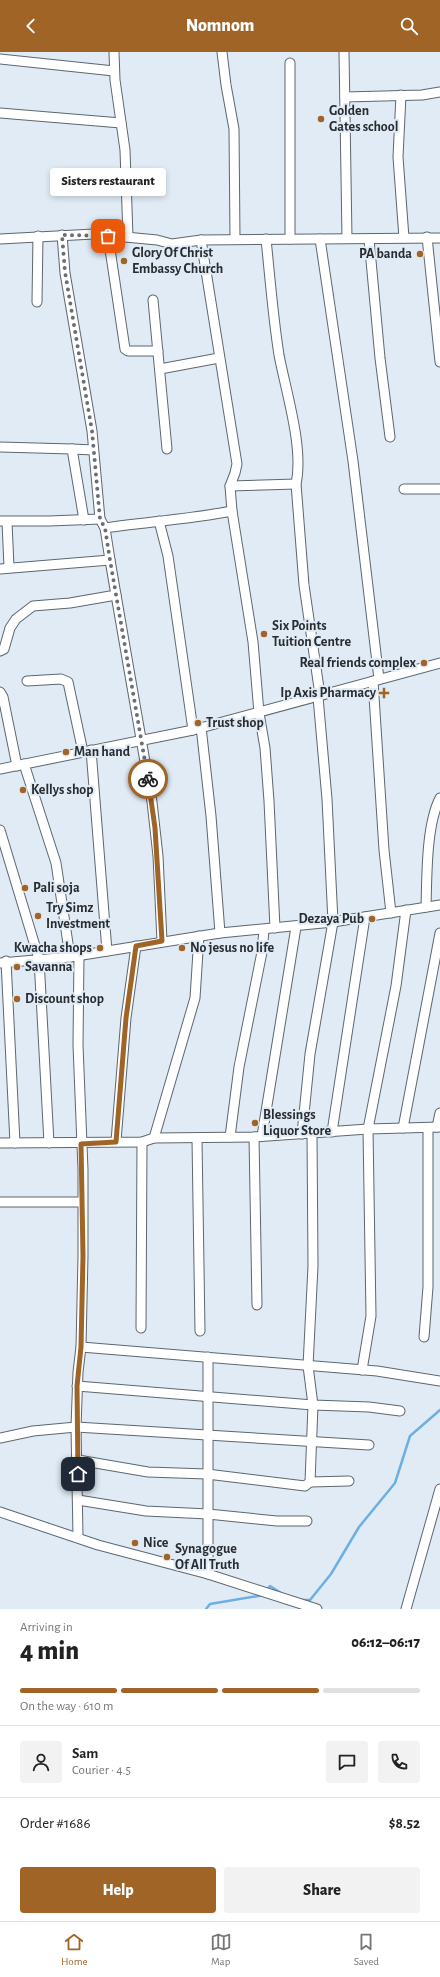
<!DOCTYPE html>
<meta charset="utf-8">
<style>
body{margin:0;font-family:"Alegreya Sans",sans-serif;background:#f2f2f2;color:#222;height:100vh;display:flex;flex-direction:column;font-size:15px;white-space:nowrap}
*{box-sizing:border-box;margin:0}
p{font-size:13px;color:#767676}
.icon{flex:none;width:22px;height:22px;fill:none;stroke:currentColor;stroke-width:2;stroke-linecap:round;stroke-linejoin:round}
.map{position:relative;height:1557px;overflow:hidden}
.sheet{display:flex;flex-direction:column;background:#fff;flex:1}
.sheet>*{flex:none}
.pin{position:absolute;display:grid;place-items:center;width:34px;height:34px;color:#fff;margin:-17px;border-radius:8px;box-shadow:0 2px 6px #0006}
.courier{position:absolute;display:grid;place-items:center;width:40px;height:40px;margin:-20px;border:3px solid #a06526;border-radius:50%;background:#fff;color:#222;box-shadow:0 1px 5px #0007}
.bubble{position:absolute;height:28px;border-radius:4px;background:#fff;box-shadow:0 2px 6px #0003;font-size:13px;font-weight:800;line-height:28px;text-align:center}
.summary em{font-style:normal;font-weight:800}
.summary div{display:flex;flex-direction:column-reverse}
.summary{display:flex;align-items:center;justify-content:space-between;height:68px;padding:0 20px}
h1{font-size:26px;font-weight:800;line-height:30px}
.bar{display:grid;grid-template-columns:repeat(4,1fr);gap:6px 4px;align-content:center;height:48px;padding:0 20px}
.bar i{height:5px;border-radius:3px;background:#e0e0e0}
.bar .active{background:#a06526}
.bar p{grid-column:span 4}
.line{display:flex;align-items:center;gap:10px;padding:0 20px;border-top:1px solid #e0e0e0}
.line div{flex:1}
.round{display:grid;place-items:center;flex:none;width:42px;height:42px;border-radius:4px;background:#f2f2f2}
.cta{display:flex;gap:8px;margin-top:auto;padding:8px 20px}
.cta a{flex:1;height:46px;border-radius:4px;background:#a06526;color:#fff;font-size:16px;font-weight:800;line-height:46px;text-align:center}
.cta a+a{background:#f2f2f2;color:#222}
header{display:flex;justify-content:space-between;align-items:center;height:52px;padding:0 20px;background:#a06526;color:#fff;font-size:18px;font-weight:800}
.tabs{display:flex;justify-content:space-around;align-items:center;height:56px;border-top:1px solid #e0e0e0;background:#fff;font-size:11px;color:#767676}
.tabs a{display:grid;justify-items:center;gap:2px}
.tabs .active{color:#a06526}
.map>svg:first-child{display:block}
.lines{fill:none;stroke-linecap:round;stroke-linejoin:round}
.stream{stroke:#6eafe3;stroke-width:2.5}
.minor-casing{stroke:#5d676f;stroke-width:11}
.minor{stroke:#fff;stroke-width:9}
.done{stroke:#686f75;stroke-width:4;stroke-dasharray:0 7.2}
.route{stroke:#a06526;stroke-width:5}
.poi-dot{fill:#a06526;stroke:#e0ebf5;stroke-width:1.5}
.labels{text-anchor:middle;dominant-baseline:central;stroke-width:4;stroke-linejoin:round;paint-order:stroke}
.poi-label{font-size:14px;font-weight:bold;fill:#282c30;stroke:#e0ebf5;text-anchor:start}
</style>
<header><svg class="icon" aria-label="back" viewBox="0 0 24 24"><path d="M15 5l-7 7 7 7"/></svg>Nomnom<svg class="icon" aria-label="search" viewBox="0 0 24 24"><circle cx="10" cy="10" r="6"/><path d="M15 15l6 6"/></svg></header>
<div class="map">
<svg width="440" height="1557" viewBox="0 0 440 1557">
<rect width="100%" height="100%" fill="#e0ebf5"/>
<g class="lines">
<g class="stream">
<path d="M267,1538L270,1534L281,1541"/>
<path d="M301,1548H310L331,1522L359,1475L395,1431L410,1384L440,1358"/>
<path d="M206,1557L210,1552L264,1543"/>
</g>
<defs>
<g id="minor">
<path d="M114,0L115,28L125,98L128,185"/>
<path d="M222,0L226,33L234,77L235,187"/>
<path d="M344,0L347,186"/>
<path d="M0,7L114,19"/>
<path d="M290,11V187"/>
<path d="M401,43L398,105L404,186"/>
<path d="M345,45L422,43L440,40"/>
<path d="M0,61L121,71"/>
<path d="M108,184L125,297L128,299H158"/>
<path d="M427,185L440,310"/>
<path d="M0,187L94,182L157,188L172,192L201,188L440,186"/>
<path d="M266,187C270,226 273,265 279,303C286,340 304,396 296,432L304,533L320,643"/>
<path d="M320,187L353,409L379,627"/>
<path d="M369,187L380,306L390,385"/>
<path d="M201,188L237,412L235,421L230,434L232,459"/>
<path d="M153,248L167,397"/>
<path d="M37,250L38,184"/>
<path d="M160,317L219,306"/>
<path d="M0,395L72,397L84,468"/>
<path d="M72,397L93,398"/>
<path d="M230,434L296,432"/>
<path d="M404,437H440"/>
<path d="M0,469H49L100,467"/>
<path d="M159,469L168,504L193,678"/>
<path d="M7,470L9,515"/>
<path d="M105,476C147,470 190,467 232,459L253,590L259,661L265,696L269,749L275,876"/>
<path d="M0,517L110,508L105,476L100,467L92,379L65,221L62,183"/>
<path d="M116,543L152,750L158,804L162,889"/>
<path d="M0,599L4,597L10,576L16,567L33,554L70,551L116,543L110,508"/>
<path d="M27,629L61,627L68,630L83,700"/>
<path d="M373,629L384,798L391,861"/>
<path d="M0,640L3,645L17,714"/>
<path d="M201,675L211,764L220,881"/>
<path d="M91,698L107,899"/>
<path d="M24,712L56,811L70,905"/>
<path d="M0,717L193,678L440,611"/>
<path d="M0,778L39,907L49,1091"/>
<path d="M426,855C427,825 426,773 440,746"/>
<path d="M6,909L15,1091"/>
<path d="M0,911L70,905L220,881L333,870L440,853"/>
<path d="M437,1075L440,1061"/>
<path d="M403,1076L440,881"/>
<path d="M332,1080L365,865"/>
<path d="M302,1082L310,1002L333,870L327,747L318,645"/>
<path d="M262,1084L296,875"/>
<path d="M230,1085L239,1015L262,900L264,878"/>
<path d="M254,1085L257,1253"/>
<path d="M154,1086L195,946L199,884"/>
<path d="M197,1087L200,1279"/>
<path d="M116,1089L126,966L136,894"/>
<path d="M0,1091L142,1090L154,1086L254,1085L368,1077L440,1075"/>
<path d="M0,1150H82"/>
<path d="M141,1276L142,1090"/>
<path d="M424,1285L428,1235V1077"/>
<path d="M81,1295L377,1319L440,1329"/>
<path d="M208,1305V1522"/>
<path d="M362,1318L371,1264L368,1077L396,934L406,858"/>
<path d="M77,1334L313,1353L369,1355L400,1359"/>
<path d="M0,1386L33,1379L76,1375L369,1393"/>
<path d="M78,1408L148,1420L207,1422L305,1434L310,1430L313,1353L308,1314L313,1214L312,1082"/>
<path d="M310,1430L349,1429"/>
<path d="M78,1448L146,1459L208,1462L277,1469H307"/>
<path d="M0,1460L98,1493L208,1522L317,1557"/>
<path d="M78,1485L76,1375L78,1320L81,1295L83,1204V1118L78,993L79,903"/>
<path d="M406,1557L440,1437"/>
</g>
</defs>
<use href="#minor" class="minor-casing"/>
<use href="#minor" class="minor"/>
</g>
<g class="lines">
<path class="done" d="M108,184L62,183L65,220L92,379L100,467L105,476L110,508L148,727"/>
<path class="route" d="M78,1422L77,1334L81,1295L83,1204L81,1092L116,1090L126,966L136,894L162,889L155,776L148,727"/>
</g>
<g class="poi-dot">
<circle cx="321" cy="67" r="4"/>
<circle cx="420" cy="202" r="4"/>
<circle cx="124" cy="209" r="4"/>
<circle cx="264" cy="582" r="4"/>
<circle cx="424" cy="611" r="4"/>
<path d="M382 635h4v4h4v4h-4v4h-4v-4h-4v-4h4z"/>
<circle cx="198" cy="671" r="4"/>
<circle cx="66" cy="700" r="4"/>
<circle cx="23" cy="738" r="4"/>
<circle cx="25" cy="836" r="4"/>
<circle cx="38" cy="864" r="4"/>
<circle cx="372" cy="867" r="4"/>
<circle cx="100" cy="896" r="4"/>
<circle cx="182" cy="896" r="4"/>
<circle cx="17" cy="915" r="4"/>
<circle cx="17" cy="947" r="4"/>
<circle cx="255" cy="1071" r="4"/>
<circle cx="135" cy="1491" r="4"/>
<circle cx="167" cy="1505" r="4"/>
</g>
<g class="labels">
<g class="poi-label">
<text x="329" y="59">Golden<tspan x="329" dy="16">Gates school</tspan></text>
<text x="132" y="201">Glory Of Christ<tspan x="132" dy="16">Embassy Church</tspan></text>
<text x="412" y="202" text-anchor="end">PA banda</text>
<text x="272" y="574">Six Points<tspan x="272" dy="16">Tuition Centre</tspan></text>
<text x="416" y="611" text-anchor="end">Real friends complex</text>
<text x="376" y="641" text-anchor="end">Ip Axis Pharmacy</text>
<text x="206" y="671">Trust shop</text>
<text x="74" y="700">Man hand</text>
<text x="31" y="738">Kellys shop</text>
<text x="33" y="836">Pali soja</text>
<text x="46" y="856">Try Simz<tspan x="46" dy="16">Investment</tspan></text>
<text x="364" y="867" text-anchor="end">Dezaya Pub</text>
<text x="92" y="896" text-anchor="end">Kwacha shops</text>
<text x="190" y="896">No jesus no life</text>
<text x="25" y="915">Savanna</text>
<text x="25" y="947">Discount shop</text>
<text x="263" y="1063">Blessings<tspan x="263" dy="16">Liquor Store</tspan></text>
<text x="143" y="1491">Nice</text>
<text x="175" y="1497">Synagogue<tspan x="175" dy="16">Of All Truth</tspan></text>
</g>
</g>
</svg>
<div class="pin" style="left:108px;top:184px;background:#ea580c"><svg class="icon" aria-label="bag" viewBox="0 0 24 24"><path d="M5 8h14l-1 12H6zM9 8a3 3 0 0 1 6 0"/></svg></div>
<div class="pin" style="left:78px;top:1422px;background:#1f2937"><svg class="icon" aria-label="home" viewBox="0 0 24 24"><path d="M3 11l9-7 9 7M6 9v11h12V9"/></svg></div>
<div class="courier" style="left:148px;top:727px"><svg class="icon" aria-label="bike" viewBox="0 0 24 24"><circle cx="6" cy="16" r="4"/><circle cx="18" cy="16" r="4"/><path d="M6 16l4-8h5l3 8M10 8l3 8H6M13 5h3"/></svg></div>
<div class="bubble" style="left:50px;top:116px;width:116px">Sisters restaurant</div>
</div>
<section class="sheet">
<div class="summary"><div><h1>4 min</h1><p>Arriving in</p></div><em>06:12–06:17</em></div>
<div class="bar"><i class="active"></i><i class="active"></i><i class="active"></i><i></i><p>On the way · 610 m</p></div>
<div class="line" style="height:72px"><a class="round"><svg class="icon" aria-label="person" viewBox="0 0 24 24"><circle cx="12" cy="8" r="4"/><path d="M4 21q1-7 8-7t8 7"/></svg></a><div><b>Sam</b><p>Courier · 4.5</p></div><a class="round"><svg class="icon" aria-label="chat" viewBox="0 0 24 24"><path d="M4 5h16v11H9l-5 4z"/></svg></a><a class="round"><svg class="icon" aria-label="phone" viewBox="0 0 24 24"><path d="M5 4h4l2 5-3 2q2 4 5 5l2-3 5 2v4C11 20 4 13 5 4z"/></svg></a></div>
<div class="line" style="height:52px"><div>Order #1686</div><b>$8.52</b></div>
<div class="cta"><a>Help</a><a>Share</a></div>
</section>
<nav class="tabs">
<a class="active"><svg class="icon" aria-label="home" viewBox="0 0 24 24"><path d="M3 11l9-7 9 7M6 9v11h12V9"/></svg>Home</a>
<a><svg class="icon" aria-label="map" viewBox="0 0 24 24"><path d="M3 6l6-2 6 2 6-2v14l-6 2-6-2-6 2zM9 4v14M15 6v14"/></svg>Map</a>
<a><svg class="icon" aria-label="saved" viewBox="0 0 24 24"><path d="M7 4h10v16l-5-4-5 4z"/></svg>Saved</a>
</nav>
